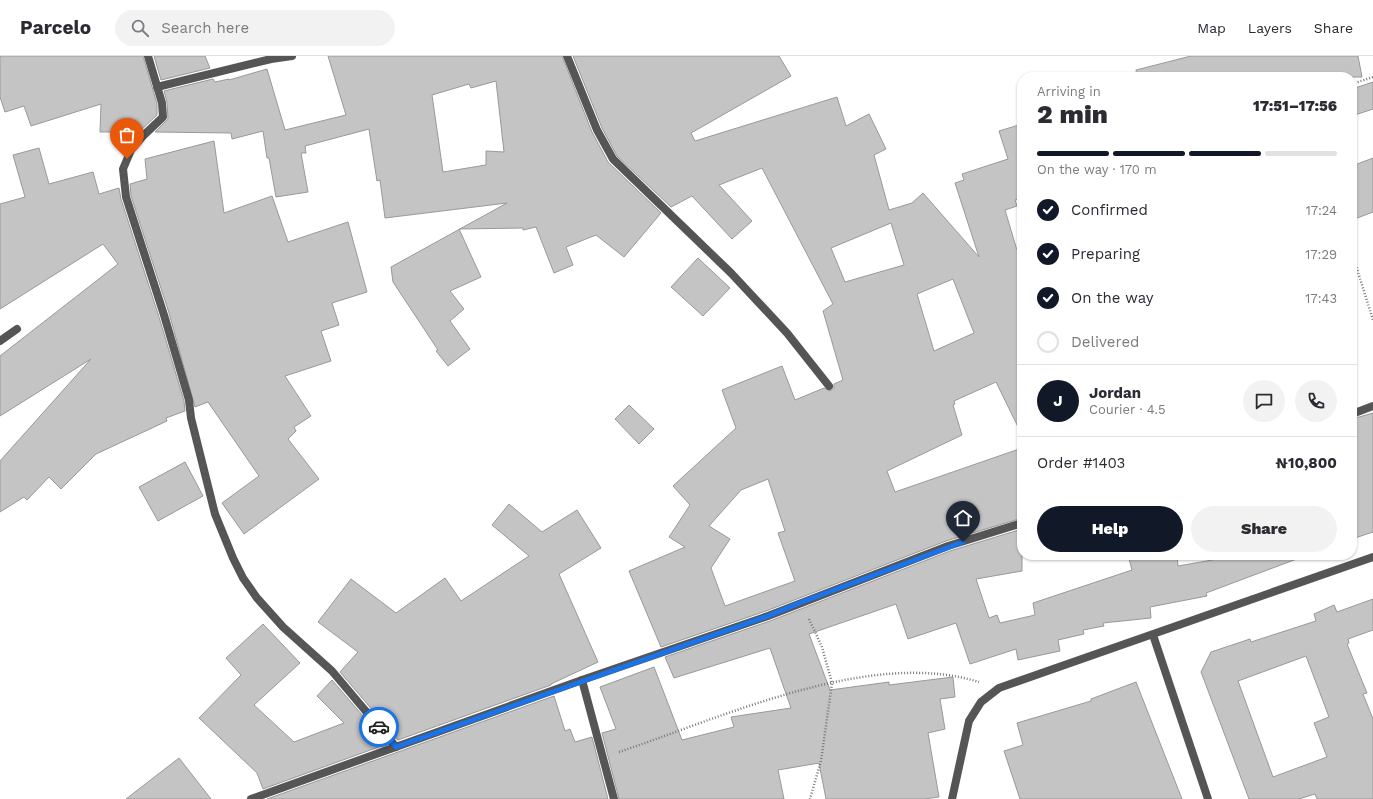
<!DOCTYPE html>
<meta charset="utf-8">
<style>
body{margin:0;font-family:"Work Sans",sans-serif;background:#f2f2f3;color:#2b2b33;height:100vh;display:flex;flex-direction:column;font-size:15px;white-space:nowrap}
*{box-sizing:border-box;margin:0}
p{font-size:13px;color:#7c7c81}
.icon{flex:none;width:22px;height:22px;fill:none;stroke:currentColor;stroke-width:2;stroke-linecap:round;stroke-linejoin:round}
.map{position:relative;flex:1;overflow:hidden}
.details{position:absolute;left:1017px;top:16px;width:340px;height:488px;display:flex;flex-direction:column;background:#fff;border-radius:16px;box-shadow:0 1px 3px #0004}
.details>*{flex:none}
.pin{position:absolute;display:grid;place-items:center;width:34px;height:34px;color:#fff;margin:-41px -17px;border-radius:50% 50% 50% 0;rotate:-45deg;box-shadow:0 0 4px #0007}
.pin .icon{rotate:45deg}
.courier{position:absolute;display:grid;place-items:center;width:40px;height:40px;margin:-20px;border:3px solid #1a73e8;border-radius:50%;background:#fff;color:#222;box-shadow:0 1px 5px #0007}
.headline em{font-style:normal;font-weight:800}
.headline div{display:flex;flex-direction:column-reverse}
.headline{display:flex;align-items:center;justify-content:space-between;height:68px;padding:0 20px}
h1{font-size:26px;font-weight:800;line-height:30px}
.bar{display:grid;grid-template-columns:repeat(4,1fr);gap:6px 4px;align-content:center;height:48px;padding:0 20px}
.bar i{height:5px;border-radius:3px;background:#e1e1e2}
.bar .selected{background:#111827}
.bar p{grid-column:span 4}
.line{display:flex;align-items:center;gap:10px;padding:0 20px;border-top:1px solid #e1e1e2}
.line div{flex:1}
.round{display:grid;place-items:center;flex:none;width:42px;height:42px;border-radius:21px;background:#f2f2f3}
ol{padding:0 20px;list-style:none}
li{display:flex;align-items:center;gap:12px;height:44px}
li p{margin-inline-start:auto}
li .icon{padding:4px;border-radius:50%;background:#111827;color:#fff;stroke-width:4}
li:last-child{color:#7c7c81}
li i{width:22px;height:22px;border:2px solid #e1e1e2;border-radius:50%}
.action{display:flex;gap:8px;margin-top:auto;padding:8px 20px}
.action a{flex:1;height:46px;border-radius:24px;background:#111827;color:#fff;font-size:16px;font-weight:800;line-height:46px;text-align:center}
.action a+a{background:#f2f2f3;color:#2b2b33}
header{display:flex;align-items:center;gap:24px;box-sizing:border-box;height:56px;padding:0 20px;background:#fff;border-bottom:1px solid #e1e1e2}
header strong{font-size:19px}
nav{display:flex;gap:22px;margin-inline-start:auto;font-size:14px}
.search{width:280px;height:36px;background:#f2f2f3;display:flex;align-items:center;gap:10px;box-sizing:border-box;padding:0 14px;border-radius:22px;color:#7c7c81;font-size:15px}
.map>svg:first-child{display:block}
.building{fill:#c4c4c4;stroke:#999;fill-rule:evenodd}
.lines{fill:none;stroke-linecap:round;stroke-linejoin:round}
.path{stroke:#777;stroke-width:2.5;stroke-dasharray:1 2;stroke-linecap:butt}
.street{stroke:#555;stroke-width:8}
.done{stroke:#595959;stroke-width:4;stroke-dasharray:0 7.2}
.route{stroke:#1a73e8;stroke-width:5}
</style>
<header>
<strong>Parcelo</strong>
<div class="search"><svg class="icon" aria-label="search" viewBox="0 0 24 24"><circle cx="10" cy="10" r="6"/><path d="M15 15l6 6"/></svg>Search here</div>
<nav><a>Map</a><a>Layers</a><a>Share</a></nav>
</header>
<div class="map">
<svg width="1373" height="743" viewBox="0 0 1373 743">
<rect width="100%" height="100%" fill="#fff"/>
<g class="building">
<path d="M0,0H143L157,48V59L139,76H100L101,48L31,70L24,50L5,56L0,41Z"/>
<path d="M154,0H205L210,12L161,24Z"/>
<path d="M328,0H562L592,76L608,106L661,157L624,201L596,179L566,191L573,209L554,217L536,171L523,174V172L459,173L481,221L450,235L464,253L450,265L470,293L448,310L436,295L438,294L393,226L391,211L507,147L385,162L380,124L377,125L369,73L305,90L306,97H301L308,136L276,141L269,102H267L263,75L232,83L231,77L155,76L168,63L167,46L164,35L213,23L215,26L229,23V24L267,13L285,74L346,59ZM496,25L504,96L486,95V109L443,116L432,39L469,28L471,32Z"/>
<path d="M573,0H779L791,20L691,77L695,85L837,41L846,70L869,58L886,93L874,99L889,154L912,147L923,137L979,201L955,127L964,124L962,118L1008,103L999,75L1022,68V142L1015,144L1017,150L1005,154L1016,191L1022,205V379L996,326L954,345L955,348L953,349L962,379L887,415L895,436L1022,392V462L946,485L766,555L661,591L629,515L685,491L669,481L690,449L673,430L736,372L722,334L782,310L795,344L824,332L830,335L834,332V328L843,324L823,255L833,248L762,112L719,129L752,165L732,183L692,140L671,151L617,100L602,72ZM891,167L904,209L845,226L831,192ZM953,223L974,277L934,295L917,238ZM768,423L785,475L778,477L795,525L725,550L711,512L730,483L709,470L741,434Z"/>
<path d="M1191,0H1358L1362,21H1137L1136,14Z"/>
<path d="M1373,26V53L1352,60V33Z"/>
<path d="M214,85L224,157L272,140L288,186L348,166L367,236L332,247L339,269L321,275L331,305L285,320L311,360L294,371L296,375L288,383L319,423L244,478L222,447L259,420L208,346L195,351L169,257L131,140L130,128L147,123L145,103Z"/>
<path d="M39,92L49,128L93,116L99,138L119,132L121,143L159,261L184,345L185,355L166,362L167,365L96,398L61,433L49,421L27,444L24,441L0,456V405L91,303L0,360V300L118,208L103,188L0,253V148L25,141L13,99Z"/>
<path d="M1373,102V156L1352,164V110Z"/>
<path d="M698,202L730,232L703,260L671,231Z"/>
<path d="M629,349L654,373L639,388L615,363Z"/>
<path d="M1373,357V476L1352,483V363Z"/>
<path d="M185,406L203,440L158,465L139,431Z"/>
<path d="M509,448L542,476L577,454L601,492L559,518L598,606L551,628V629L398,684L340,616L358,596L318,566L351,523L396,557L445,522L461,545L529,500L492,469Z"/>
<path d="M1022,473V515L976,523L989,562L997,559L1000,567L1035,559L1033,547L1132,514L1128,499H1177L1178,510L1218,503V499H1301L1302,501L1206,537L1207,540L1150,551L1151,562L1103,567L1104,570L1083,574L1084,578L1058,584L1060,595L1018,604L1016,593L970,608L956,567L908,583L896,548L809,578L830,634L889,626V629L953,621L955,641L940,643L945,673L928,677L939,741L924,743H826L819,707L778,714L784,743H619L602,677L616,673L600,631L654,611L682,684L734,671L731,661L791,652L770,592L674,622L665,601L770,565L950,495Z"/>
<path d="M1373,543V574L1348,583L1349,587L1347,588L1367,637L1363,638L1373,663V743H1317L1315,738L1299,743H1249L1201,616L1211,596L1250,583L1251,586L1316,565L1314,558L1334,549L1337,556ZM1306,600L1329,661L1314,667L1327,701L1273,721L1238,625Z"/>
<path d="M263,568L300,607L254,649L294,686L344,667L317,640L332,624L387,688L263,733L257,717L199,662L241,619L226,602Z"/>
<path d="M1136,626L1182,743H1020L1004,695L1023,689L1017,667L1091,645V643Z"/>
<path d="M554,640L565,675L570,673L575,686L592,681L608,743H267Z"/>
<path d="M179,702L211,743H126Z"/>
</g>
<g class="lines">
<g class="path">
<path d="M1352,28L1373,21"/>
<path d="M1352,197L1373,264"/>
<path d="M809,563L822,591L832,627L821,705L810,743"/>
<path d="M619,696C724,661 870,592 979,626"/>
</g>
<g class="street">
<path d="M148,0L162,47L163,61L144,79L131,94L123,113L126,141L164,259L189,344L191,362L215,458L233,502L243,522L257,542L283,571L332,615L396,691"/>
<path d="M567,0L597,74L613,103L731,217L787,277L829,330"/>
<path d="M157,31L271,3L292,0"/>
<path d="M0,285L17,273"/>
<path d="M1352,358L1373,350"/>
<path d="M1153,579L1208,743"/>
<path d="M582,624L614,743"/>
<path d="M251,743L582,624L768,560L948,490L1022,467"/>
<path d="M952,743L969,665L981,646L999,632L1373,501"/>
</g>
</g>
<g class="lines">
<path class="done" d="M127,103L123,113L126,141L164,260L189,344L191,362L215,458L233,502L243,522L257,542L283,570L332,615L379,671"/>
<path class="route" d="M379,671L396,691L768,560L802,546L963,486"/>
</g>
</svg>
<div class="pin" style="left:127px;top:103px;background:#ea580c"><svg class="icon" aria-label="bag" viewBox="0 0 24 24"><path d="M5 8h14l-1 12H6zM9 8a3 3 0 0 1 6 0"/></svg></div>
<div class="pin" style="left:963px;top:486px;background:#1f2937"><svg class="icon" aria-label="home" viewBox="0 0 24 24"><path d="M3 11l9-7 9 7M6 9v11h12V9"/></svg></div>
<div class="courier" style="left:379px;top:671px"><svg class="icon" aria-label="car" viewBox="0 0 24 24"><path d="M5 17H2v-5l4-1 3-4h7l3 4 3 1v5h-3M9 17h6M6 11h13"/><circle cx="7" cy="17" r="2"/><circle cx="17" cy="17" r="2"/></svg></div>
<section class="details">
<div class="headline"><div><h1>2 min</h1><p>Arriving in</p></div><em>17:51–17:56</em></div>
<div class="bar"><i class="selected"></i><i class="selected"></i><i class="selected"></i><i></i><p>On the way · 170 m</p></div>
<ol>
<li><svg class="icon" aria-label="check" viewBox="0 0 24 24"><path d="M5 12l5 5 9-10"/></svg>Confirmed<p>17:24</p></li>
<li><svg class="icon" aria-label="check" viewBox="0 0 24 24"><path d="M5 12l5 5 9-10"/></svg>Preparing<p>17:29</p></li>
<li><svg class="icon" aria-label="check" viewBox="0 0 24 24"><path d="M5 12l5 5 9-10"/></svg>On the way<p>17:43</p></li>
<li><i></i>Delivered</li>
</ol>
<div class="line" style="height:72px"><b class="round" style="background:#111827;color:#fff">J</b><div><b>Jordan</b><p>Courier · 4.5</p></div><a class="round"><svg class="icon" aria-label="chat" viewBox="0 0 24 24"><path d="M4 5h16v11H9l-5 4z"/></svg></a><a class="round"><svg class="icon" aria-label="phone" viewBox="0 0 24 24"><path d="M5 4h4l2 5-3 2q2 4 5 5l2-3 5 2v4C11 20 4 13 5 4z"/></svg></a></div>
<div class="line" style="height:52px"><div>Order #1403</div><b>₦10,800</b></div>
<div class="action"><a>Help</a><a>Share</a></div>
</section>
</div>
